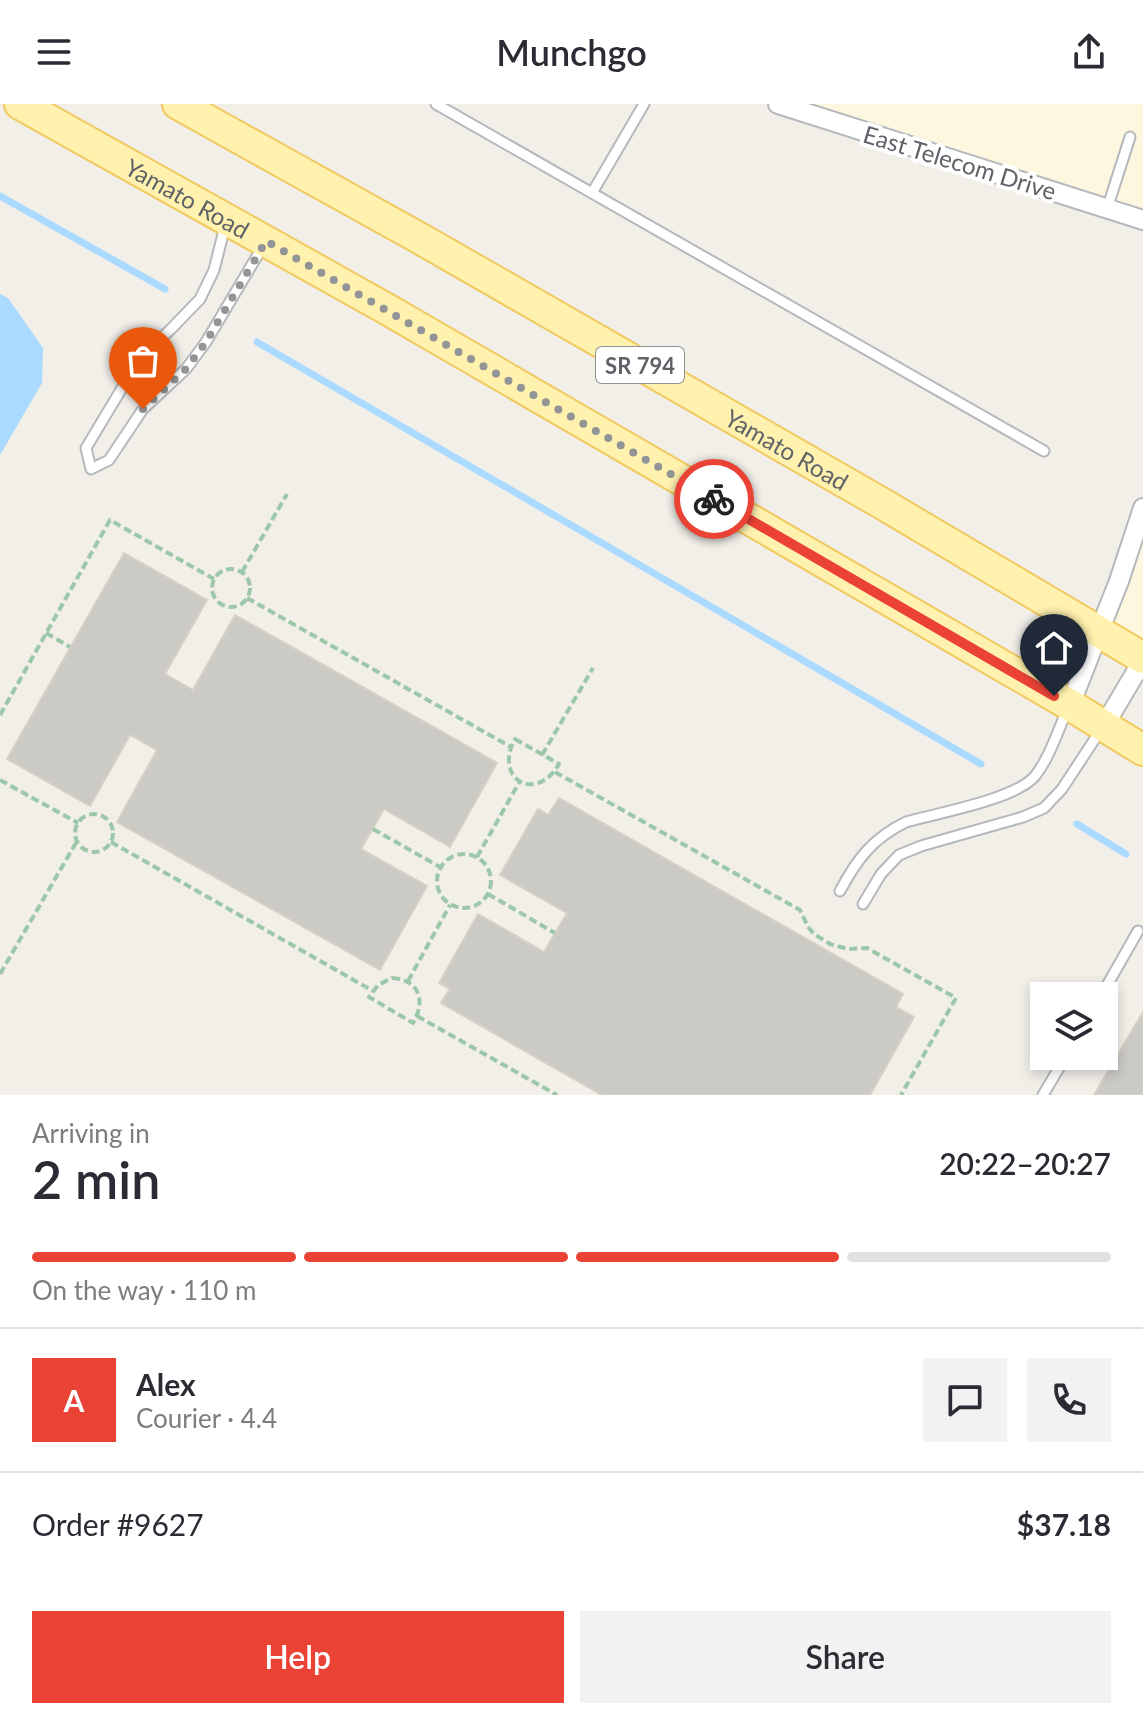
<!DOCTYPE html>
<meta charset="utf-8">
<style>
body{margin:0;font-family:Lato,sans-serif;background:#f2f2f3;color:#2b2b33;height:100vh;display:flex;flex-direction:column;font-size:30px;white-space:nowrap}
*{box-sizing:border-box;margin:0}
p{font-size:26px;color:#7c7c81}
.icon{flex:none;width:44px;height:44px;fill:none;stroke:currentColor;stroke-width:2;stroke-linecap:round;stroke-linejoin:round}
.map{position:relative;height:991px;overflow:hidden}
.details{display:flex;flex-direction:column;background:#fff;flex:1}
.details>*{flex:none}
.controls{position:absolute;left:1030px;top:878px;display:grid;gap:16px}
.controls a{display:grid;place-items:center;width:88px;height:88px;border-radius:0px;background:#fff;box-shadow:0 4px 12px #0003;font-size:40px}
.pin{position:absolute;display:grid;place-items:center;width:68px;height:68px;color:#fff;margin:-82px -34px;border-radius:50% 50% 50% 0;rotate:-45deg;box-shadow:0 0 8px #0007}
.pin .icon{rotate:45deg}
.courier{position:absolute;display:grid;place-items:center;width:80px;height:80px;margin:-40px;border:6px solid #ea4335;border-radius:50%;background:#fff;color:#222;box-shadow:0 2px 10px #0007}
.head em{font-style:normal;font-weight:600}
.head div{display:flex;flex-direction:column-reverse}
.head{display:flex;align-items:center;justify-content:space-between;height:136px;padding:0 32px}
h1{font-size:52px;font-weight:600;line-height:60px}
.bar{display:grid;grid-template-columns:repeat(4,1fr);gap:12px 8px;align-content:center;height:96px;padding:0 32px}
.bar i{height:10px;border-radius:6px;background:#e1e1e2}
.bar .selected{background:#ea4335}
.bar p{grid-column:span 4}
.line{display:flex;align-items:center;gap:20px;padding:0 32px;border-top:2px solid #e1e1e2}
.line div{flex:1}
.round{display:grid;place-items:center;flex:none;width:84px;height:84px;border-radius:0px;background:#f2f2f3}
.button{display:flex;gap:16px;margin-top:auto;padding:16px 32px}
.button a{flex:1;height:92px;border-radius:0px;background:#ea4335;color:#fff;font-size:32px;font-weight:600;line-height:92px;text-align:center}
.button a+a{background:#f2f2f3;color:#2b2b33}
header{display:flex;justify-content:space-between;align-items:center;height:104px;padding:0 32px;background:#fff;font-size:36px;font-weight:600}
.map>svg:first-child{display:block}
.commercial{fill:#fef7e0}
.water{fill:#aadaff}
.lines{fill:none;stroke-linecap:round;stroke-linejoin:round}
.stream{stroke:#aadaff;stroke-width:7}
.building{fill:#cccac5;stroke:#d6d1c6;stroke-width:2}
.lane-casing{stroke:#b5b8bc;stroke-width:13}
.street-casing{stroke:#b5b8bc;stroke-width:22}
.primary-casing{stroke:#f2c960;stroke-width:34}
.path{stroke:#9cc7a9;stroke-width:4;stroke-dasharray:8 4;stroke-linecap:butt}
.lane{stroke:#fff;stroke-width:9}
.street{stroke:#fff;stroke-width:18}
.primary{stroke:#fff2af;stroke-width:30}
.done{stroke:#929495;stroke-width:8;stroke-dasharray:0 14.4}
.route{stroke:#ea4335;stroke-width:10}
.labels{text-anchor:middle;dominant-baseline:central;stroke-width:8;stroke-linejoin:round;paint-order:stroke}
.shield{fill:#fff;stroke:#8f9295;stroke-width:2}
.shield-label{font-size:22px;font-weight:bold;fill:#5f6368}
.street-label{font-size:24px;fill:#5f6368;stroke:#fff}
</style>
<header><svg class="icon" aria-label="menu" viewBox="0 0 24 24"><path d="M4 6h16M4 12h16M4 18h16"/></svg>Munchgo<svg class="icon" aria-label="share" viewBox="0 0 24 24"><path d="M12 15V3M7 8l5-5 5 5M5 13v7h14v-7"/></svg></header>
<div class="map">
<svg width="1143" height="991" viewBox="0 0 1143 991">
<rect width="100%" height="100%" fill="#f1efe8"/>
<g class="commercial">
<path d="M778,0H1143V116Z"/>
<path d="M1143,404V554L1098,528Z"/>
</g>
<path class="water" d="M0,190L8,194L43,244L42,279L0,351Z"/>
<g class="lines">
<g class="stream">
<path d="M0,92L165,185"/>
<path d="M257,238L981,660"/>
<path d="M1077,720L1126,750"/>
</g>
</g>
<g class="building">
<path d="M124,449L207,496L165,570L193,586L235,511L497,659L450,743L384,705L361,745L427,782L380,866L117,718L157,646L130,631L90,702L7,655Z"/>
<path d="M559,694L903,890L896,903L914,913L870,991H602L441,899L450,885L439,879L478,810L544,848L567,809L500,771L538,705L548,711Z"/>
<path d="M1143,908V991H1094Z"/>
</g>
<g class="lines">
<defs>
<g id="lane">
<path d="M436,0L1044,347"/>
<path d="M592,89L644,0"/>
<path d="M1107,105L1130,33"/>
<path d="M225,122L214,166L200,195L171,225L140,254L86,344L91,365L109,356L143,305L186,265L206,238L263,142"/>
<path d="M840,787C857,755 873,734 906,718C938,709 1016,695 1035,672C1050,653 1058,626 1068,604"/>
<path d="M863,800L881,770L899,751L921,742L1023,713L1044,704L1062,685L1102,624"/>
<path d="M1101,892L1138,827"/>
<path d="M1043,991L1066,952"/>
</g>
<g id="street">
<path d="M778,0L1143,116"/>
<path d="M1070,601L1119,477L1143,404"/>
<path d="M1104,622L1143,556"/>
</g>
<g id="primary">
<path id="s1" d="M20,0L385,204L1070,601L1143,646"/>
<path id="s2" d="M178,0L421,135L883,400L1143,554"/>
</g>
</defs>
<use href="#lane" class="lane-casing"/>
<use href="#street" class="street-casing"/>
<use href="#primary" class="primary-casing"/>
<g class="path">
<circle cx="231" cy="484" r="19"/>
<path d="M242,468L287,390"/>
<path d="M247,494L511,643"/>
<path d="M46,529L70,543"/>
<path d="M0,611L110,416L214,475"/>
<path d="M515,635L559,660C536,700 493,675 515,635Z"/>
<path d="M542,651L593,564"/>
<path d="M555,668L800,806L808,823L814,830L830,840L848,845L867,844L956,894L901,991"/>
<path d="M0,676L78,719"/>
<circle cx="94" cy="729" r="19"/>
<path d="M373,725L440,763"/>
<path d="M111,738L373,887"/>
<circle cx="464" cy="777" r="27"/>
<path d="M477,753L520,677"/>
<path d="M488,790L555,829"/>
<path d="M0,870L77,737"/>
<path d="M392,874C420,876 426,897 413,919L369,893L378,881Z"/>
<path d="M408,877L450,801"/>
<path d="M417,912L557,991"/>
</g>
<use href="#lane" class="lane"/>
<use href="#street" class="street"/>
<use href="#primary" class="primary"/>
</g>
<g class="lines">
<path class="done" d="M143,305L186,265L206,238L266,137L714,395"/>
<path class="route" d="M714,395L1054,592"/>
</g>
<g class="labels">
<rect class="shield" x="596" y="243" width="88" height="36" rx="6"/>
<g class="shield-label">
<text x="640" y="261">SR 794</text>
</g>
<g class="street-label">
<text transform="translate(960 58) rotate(17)">East Telecom Drive</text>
<text stroke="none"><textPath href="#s1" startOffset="192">Yamato Road</textPath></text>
<text stroke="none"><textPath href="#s2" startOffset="700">Yamato Road</textPath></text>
</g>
</g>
</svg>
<div class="controls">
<a><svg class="icon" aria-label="layers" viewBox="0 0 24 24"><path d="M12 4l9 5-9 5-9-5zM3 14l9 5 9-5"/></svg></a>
</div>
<div class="pin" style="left:143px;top:305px;background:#ea580c"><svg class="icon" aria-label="bag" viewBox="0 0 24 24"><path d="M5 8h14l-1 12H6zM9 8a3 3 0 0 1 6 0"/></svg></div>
<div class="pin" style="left:1054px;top:592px;background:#1f2937"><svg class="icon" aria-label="home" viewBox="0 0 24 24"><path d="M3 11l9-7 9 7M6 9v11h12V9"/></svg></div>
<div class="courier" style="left:714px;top:395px"><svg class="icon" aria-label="bike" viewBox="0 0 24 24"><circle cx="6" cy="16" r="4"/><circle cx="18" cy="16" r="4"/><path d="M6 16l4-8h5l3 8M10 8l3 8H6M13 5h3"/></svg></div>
</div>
<section class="details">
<div class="head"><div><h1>2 min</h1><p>Arriving in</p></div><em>20:22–20:27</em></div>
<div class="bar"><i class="selected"></i><i class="selected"></i><i class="selected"></i><i></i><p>On the way · 110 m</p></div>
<div class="line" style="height:144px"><b class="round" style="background:#ea4335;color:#fff">A</b><div><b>Alex</b><p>Courier · 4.4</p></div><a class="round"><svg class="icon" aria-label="chat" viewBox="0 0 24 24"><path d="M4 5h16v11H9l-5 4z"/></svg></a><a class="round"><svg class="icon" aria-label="phone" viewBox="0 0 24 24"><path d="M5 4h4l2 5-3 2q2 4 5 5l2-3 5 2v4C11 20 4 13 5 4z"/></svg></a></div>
<div class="line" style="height:104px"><div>Order #9627</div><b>$37.18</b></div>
<div class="button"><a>Help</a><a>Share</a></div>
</section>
